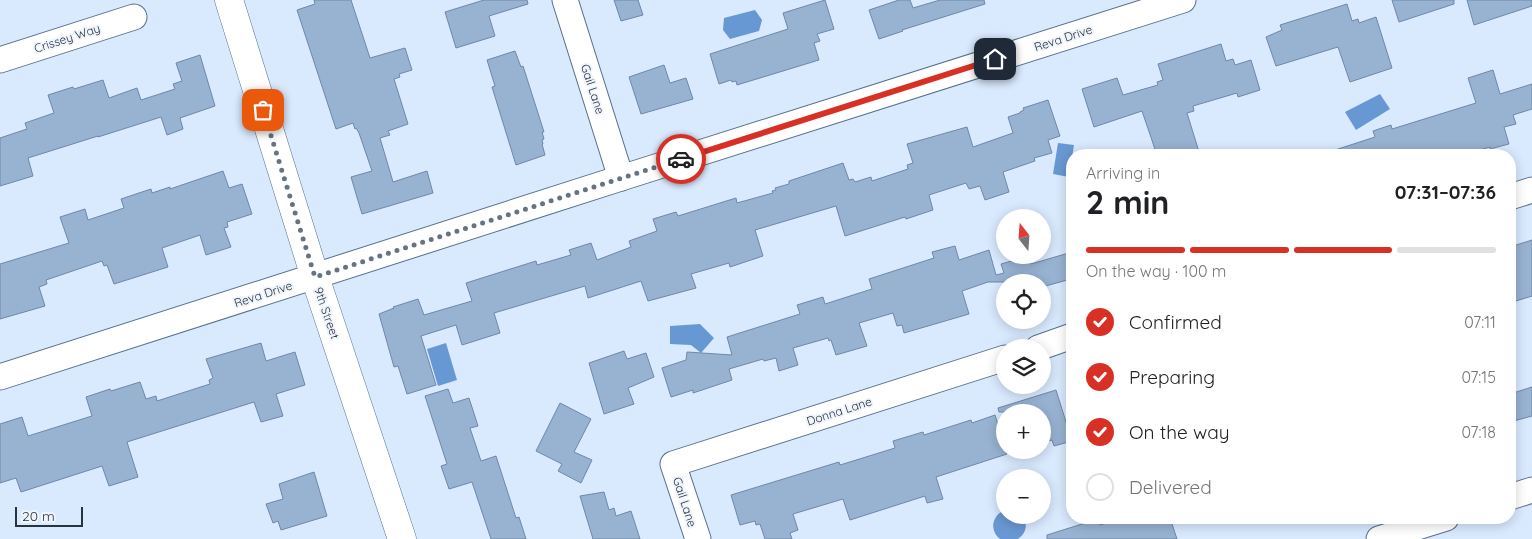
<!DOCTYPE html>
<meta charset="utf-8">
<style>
body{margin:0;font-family:Quicksand,sans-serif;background:#f6f6f6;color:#202124;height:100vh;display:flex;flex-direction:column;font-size:19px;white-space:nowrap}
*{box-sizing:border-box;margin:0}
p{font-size:16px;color:#757577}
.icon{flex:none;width:28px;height:28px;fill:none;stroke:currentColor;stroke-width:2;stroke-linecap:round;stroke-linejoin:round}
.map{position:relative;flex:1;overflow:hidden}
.details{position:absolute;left:1066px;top:149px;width:450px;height:375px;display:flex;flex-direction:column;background:#fff;border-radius:20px;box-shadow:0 2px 12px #0003}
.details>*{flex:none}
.needle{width:32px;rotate:343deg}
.controls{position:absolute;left:996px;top:209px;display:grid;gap:10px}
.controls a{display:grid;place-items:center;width:55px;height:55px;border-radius:50%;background:#fff;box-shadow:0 2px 12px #0003;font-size:25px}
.scale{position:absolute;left:15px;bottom:12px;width:68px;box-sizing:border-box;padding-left:5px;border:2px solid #283340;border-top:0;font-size:14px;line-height:18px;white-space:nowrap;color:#283340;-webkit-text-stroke:4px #f0f5fc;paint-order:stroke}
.pin{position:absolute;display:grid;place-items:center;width:42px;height:42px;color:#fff;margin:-21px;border-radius:10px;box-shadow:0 2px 8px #0006}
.courier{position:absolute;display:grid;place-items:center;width:50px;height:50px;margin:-25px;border:4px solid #d93025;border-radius:50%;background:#fff;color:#222;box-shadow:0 1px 6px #0007}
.head em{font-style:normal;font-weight:700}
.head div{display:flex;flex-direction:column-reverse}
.head{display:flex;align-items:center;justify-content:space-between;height:85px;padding:0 20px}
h1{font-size:32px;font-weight:700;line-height:38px}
.bar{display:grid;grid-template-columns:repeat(4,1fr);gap:8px 5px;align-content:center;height:60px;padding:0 20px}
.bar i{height:6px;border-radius:4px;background:#e0e0e0}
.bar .selected{background:#d93025}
.bar p{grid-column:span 4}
ol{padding:0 20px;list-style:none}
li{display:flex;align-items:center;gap:15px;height:55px}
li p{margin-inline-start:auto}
li .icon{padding:5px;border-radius:50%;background:#d93025;color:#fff;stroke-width:4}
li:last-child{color:#757577}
li i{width:28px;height:28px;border:2px solid #e0e0e0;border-radius:50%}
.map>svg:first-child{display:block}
.water{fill:#6898d3}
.building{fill:#98b2d2;stroke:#6f88a7}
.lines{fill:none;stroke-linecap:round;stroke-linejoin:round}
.street-casing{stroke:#576f8d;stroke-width:27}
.secondary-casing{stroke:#576f8d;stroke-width:29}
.street{stroke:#fff;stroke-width:25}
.secondary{stroke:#fff;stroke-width:28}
.done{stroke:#667382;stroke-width:5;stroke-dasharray:0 9}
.route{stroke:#d93025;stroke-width:6}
.labels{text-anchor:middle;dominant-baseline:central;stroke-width:4;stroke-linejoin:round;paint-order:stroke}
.street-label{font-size:12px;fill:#283340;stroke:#f0f5fc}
</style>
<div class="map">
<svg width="1532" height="539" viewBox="0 0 1532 539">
<rect width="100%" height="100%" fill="#d9e9fe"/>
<g class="water">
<path d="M755,10L762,20L759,31L730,39L723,30L724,18Z"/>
<path d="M1380,94L1390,109L1356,130L1345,112Z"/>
<path d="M1058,143L1074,145L1069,177L1053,174Z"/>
<path d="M700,324L714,338L701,353L691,345L670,344V326Z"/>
<path d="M446,343L457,380L438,386L427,349Z"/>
<path d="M1005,510V515H1022C1028,523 1027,533 1018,539H1000C989,530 992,515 1005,510Z"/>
</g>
<g class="building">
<path d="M314,0H351L370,58L405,48L412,70L399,74L400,77L394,79L408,124L388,131L390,135L380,138L393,182L427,171L433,193L362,214L351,177L372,171L359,133L356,128L355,129L353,123L336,129L297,10L315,4Z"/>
<path d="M484,0H527L528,4L489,16L495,36L456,48L445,12Z"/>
<path d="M614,0H638L643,15L621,21Z"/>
<path d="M825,0L834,29L817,34L820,41L814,43L819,60L737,85L736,81L732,82L731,80L719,84L710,54L788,29L783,13Z"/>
<path d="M899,0H910L913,8L940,0H984L985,4L902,30L903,31L879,39L869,10Z"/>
<path d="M1392,0H1454V4L1399,22Z"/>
<path d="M1467,0H1532V6L1474,25Z"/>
<path d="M1347,4L1352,21L1358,19L1359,23L1376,17L1392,68L1350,82L1338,47L1276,66L1266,37L1282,30L1280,25Z"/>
<path d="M1221,44L1226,61L1233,59L1235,65L1251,60L1260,90L1238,97L1237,93L1193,106L1194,111L1187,113L1200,155H1157L1142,111L1094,127L1082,89L1117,78L1123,95L1158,85L1157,82L1163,80L1158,64Z"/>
<path d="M515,51L521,67L523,66L544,132H542L544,139L542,140L543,144H542L545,155L516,165L492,87L495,86L487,60Z"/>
<path d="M200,55L215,106L180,118L183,129L167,135L161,117L98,137V136L28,158L33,176L0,186V138L27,129L25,123L54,113L48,95L73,87L74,89L103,80L109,98L137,88L141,100L175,89L173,84L182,81L176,63Z"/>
<path d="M664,65L670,83L686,78L693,99L641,114L629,77Z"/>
<path d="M1493,70L1500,94L1532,84V109L1513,115L1516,124L1504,127L1509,144L1490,149V147L1464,155H1332V151L1375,137L1373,131L1391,125L1392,129L1476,103L1468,78Z"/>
<path d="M1048,100L1060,136L1048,140L1052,153L1034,158L1035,161L1003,172L1009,192L985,200L980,186L969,189L966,183L929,195L933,210L906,219L905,217L845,236L836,206L755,230L763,256L730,267L729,263L691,274L696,288L648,301L641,281L588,298L585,286L494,313L500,333L462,345L456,325L421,336L436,385L407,394L398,366L394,367L379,314L394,308L393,307L418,299L424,315L472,301L466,283L536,261L537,265L571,255L569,250L591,243L597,260L631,247L629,241L657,231L653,219L676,212L678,216L736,198L737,203L773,193L772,191L776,190L775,188L789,184V181L843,163L849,180L853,179L855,182L871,177L872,181L908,169L907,165L913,163L907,144L967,127L973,147L1013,133L1008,117L1020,113V112L1024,110L1023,108Z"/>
<path d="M223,171L229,188L242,184L252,214L227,222L228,227L224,228L231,247L206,255L200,235L162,248L168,267L114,284L107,265L104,266L102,261L46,280L47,284L39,287L45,306L0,319V264L69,243L60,217L85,209L88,220L124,208L121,199L151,189L152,193L170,187V189Z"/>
<path d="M1532,240V296L1516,301L1514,295L1510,296V247Z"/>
<path d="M955,246L959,260L989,250L996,275L1004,273L1001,264L1029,256L1031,264L1072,252V277H1070L1071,279L1042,287V282H988L962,291L969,314L904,333L902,325L897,326L893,313L859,323L867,346L836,355L831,340L829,341L828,338L793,348L798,365L779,371L776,358L764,361L763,359L729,369L732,380L693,393V390L671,397L662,368L686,360L687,352L732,355L727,337L800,314L797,305L823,297L825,304L872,289L869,279L934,258L932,252Z"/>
<path d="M261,343L266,361L295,352L305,385L276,394L283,416L261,422L254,402L127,442L138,477L109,486L102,466L21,492L16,478L0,483V424L22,417L28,436L92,416L86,397L110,389L111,391L140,382L146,399L156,396L157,401L210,384L209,380L213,378L206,359Z"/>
<path d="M624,351L627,359L646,353L654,377L628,388L634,404L604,414L589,363Z"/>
<path d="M1532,387V416L1510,422V394Z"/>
<path d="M448,389L453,403L469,398L478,426L470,428L481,461L496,456L516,518L519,517L526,539H491L472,482L449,489L441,466L447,464L425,396Z"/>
<path d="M1056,390L1072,441L1054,446L1052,440L1042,443V412H999L998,408Z"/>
<path d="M560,403L591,419L574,452L592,460L581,483L558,471L562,464L536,451Z"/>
<path d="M995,415L1007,454L936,477L943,499L927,503L925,496L850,520L843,499L793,514L798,530L790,533L792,539H765L760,524L756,525L755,521L740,525L731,495L839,462L840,465L895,448L893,441L923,432L924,435L971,420L972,423Z"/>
<path d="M314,472L327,516L281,530L278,521L273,523L266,504L283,499L279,484Z"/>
<path d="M604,492L609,510L614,508L616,516L631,511L640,539H593L580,496Z"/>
<path d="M1123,518H1170L1177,539H1047V535L1098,519L1100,525Z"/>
</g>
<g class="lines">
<defs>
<g id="street">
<path d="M565,0L621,178"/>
<path d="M0,60L134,17"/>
<path d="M1510,197L1532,190"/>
<path d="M1038,348L1072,336"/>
<path d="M0,377L621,178L1183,0"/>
<path d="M1510,497L1532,490"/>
<path d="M698,539L673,464L1005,358"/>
<path d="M1379,539L1446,518"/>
</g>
<path id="secondary" d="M229,0L315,277L402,539"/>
</defs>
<use href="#street" class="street-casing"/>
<use href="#secondary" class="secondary-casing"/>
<use href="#street" class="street"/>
<use href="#secondary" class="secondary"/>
</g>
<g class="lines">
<path class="done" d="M263,110L315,277L681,159"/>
<path class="route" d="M681,159L995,59"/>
</g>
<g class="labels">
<g class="street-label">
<text transform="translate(67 38) rotate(-18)">Crissey Way</text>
<text transform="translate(1063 38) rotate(-18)">Reva Drive</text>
<text transform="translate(593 89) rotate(72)">Gail Lane</text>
<text transform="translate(263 294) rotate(-18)">Reva Drive</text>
<text transform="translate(327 313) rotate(71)">9th Street</text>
<text transform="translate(839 411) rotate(-18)">Donna Lane</text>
<text transform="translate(685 502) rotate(72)">Gail Lane</text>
</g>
</g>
</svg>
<div class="controls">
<a><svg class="needle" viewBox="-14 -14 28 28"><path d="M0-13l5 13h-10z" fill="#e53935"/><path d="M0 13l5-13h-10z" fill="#757577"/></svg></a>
<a><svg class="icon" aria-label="locate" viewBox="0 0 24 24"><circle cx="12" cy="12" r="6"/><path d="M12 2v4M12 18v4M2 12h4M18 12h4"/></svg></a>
<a><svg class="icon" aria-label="layers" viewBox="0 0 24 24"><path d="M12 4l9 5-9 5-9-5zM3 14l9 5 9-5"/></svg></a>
<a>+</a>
<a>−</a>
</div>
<div class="scale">20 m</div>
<div class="pin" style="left:263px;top:110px;background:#ea580c"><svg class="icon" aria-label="bag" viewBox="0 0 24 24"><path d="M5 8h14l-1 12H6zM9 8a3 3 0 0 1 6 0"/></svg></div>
<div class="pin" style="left:995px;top:59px;background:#1f2937"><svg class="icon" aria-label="home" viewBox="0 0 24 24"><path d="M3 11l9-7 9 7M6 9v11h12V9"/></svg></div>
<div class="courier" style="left:681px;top:159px"><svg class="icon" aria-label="car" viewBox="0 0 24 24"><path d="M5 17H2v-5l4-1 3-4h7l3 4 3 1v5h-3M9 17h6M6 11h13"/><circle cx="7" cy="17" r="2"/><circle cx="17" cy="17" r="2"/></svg></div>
<section class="details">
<div class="head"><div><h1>2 min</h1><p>Arriving in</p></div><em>07:31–07:36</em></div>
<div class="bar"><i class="selected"></i><i class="selected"></i><i class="selected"></i><i></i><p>On the way · 100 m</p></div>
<ol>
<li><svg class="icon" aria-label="check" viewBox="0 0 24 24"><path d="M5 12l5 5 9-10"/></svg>Confirmed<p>07:11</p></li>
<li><svg class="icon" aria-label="check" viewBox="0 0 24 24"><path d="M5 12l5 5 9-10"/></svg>Preparing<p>07:15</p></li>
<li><svg class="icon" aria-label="check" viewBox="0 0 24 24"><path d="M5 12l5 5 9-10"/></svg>On the way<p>07:18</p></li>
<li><i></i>Delivered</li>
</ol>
</section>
</div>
